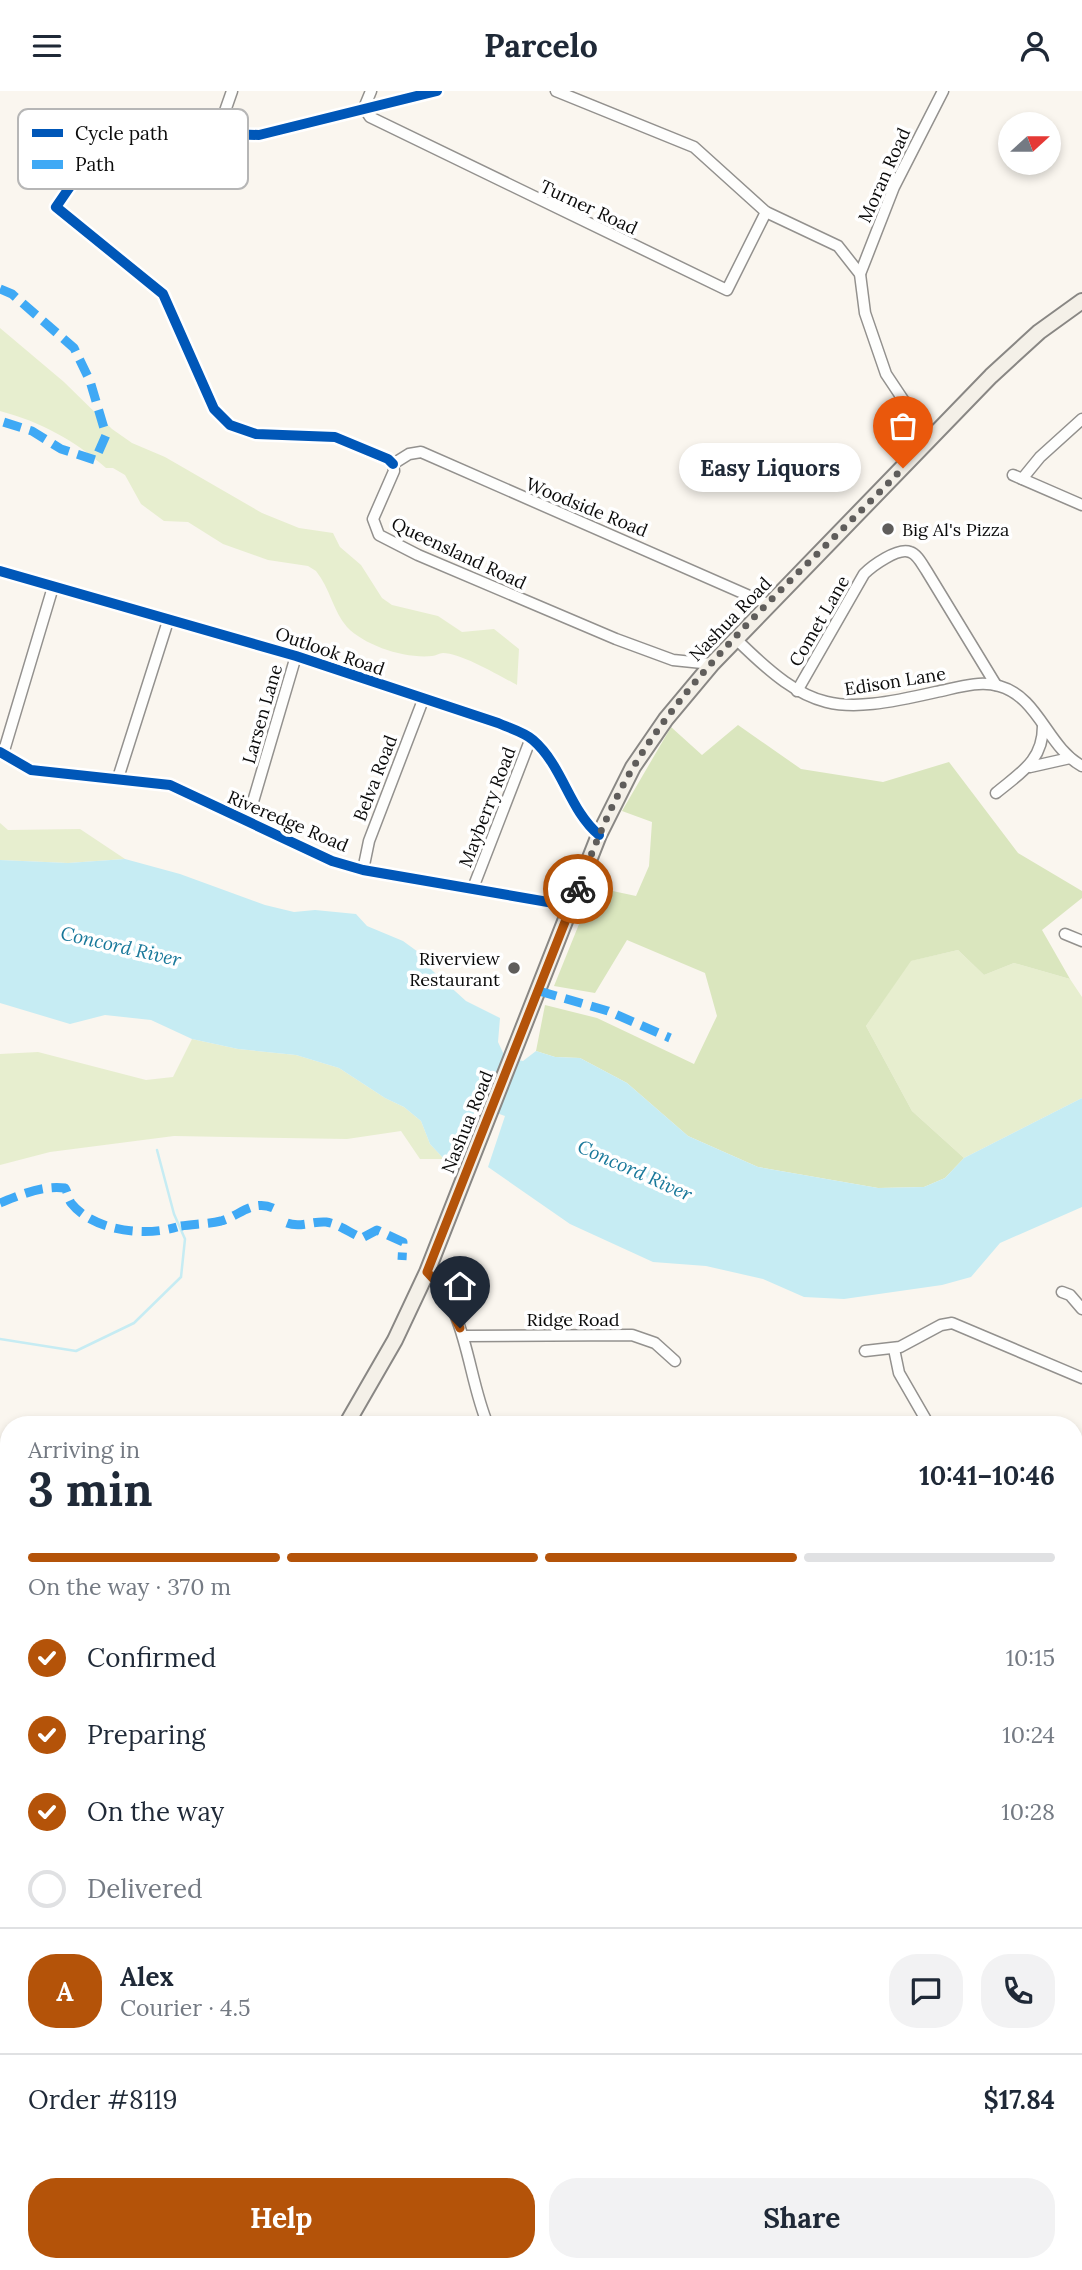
<!DOCTYPE html>
<meta charset="utf-8">
<style>
body{margin:0;font-family:Lora,serif;background:#f2f2f3;color:#1f2937;height:100vh;display:flex;flex-direction:column;font-size:26px;white-space:nowrap}
*{box-sizing:border-box;margin:0}
p{font-size:23px;color:#747a83}
.icon{flex:none;width:38px;height:38px;fill:none;stroke:currentColor;stroke-width:2;stroke-linecap:round;stroke-linejoin:round}
.map{position:relative;flex:1;overflow:hidden}
.details{position:absolute;left:0px;top:1325px;width:1083px;height:856px;display:flex;flex-direction:column;background:#fff;border-radius:28px 28px 0 0;box-shadow:0 4px 10px #0003}
.details>*{flex:none}
.needle{width:46px;rotate:69deg}
.buttons{position:absolute;left:998px;top:21px;display:grid;gap:14px}
.buttons a{display:grid;place-items:center;width:63px;height:63px;border-radius:50%;background:#fff;box-shadow:0 4px 10px #0003;font-size:35px}
.pin{position:absolute;display:grid;place-items:center;width:60px;height:60px;color:#fff;margin:-72px -30px;border-radius:50% 50% 50% 0;rotate:-45deg;box-shadow:0 0 7px #0007}
.pin .icon{rotate:45deg}
.courier{position:absolute;display:grid;place-items:center;width:70px;height:70px;margin:-35px;border:5px solid #b45309;border-radius:50%;background:#fff;color:#222;box-shadow:0 2px 9px #0007}
.bubble{position:absolute;height:49px;border-radius:24px;background:#fff;box-shadow:0 4px 10px #0003;font-size:23px;font-weight:700;line-height:49px;text-align:center}
.headline em{font-style:normal;font-weight:700}
.headline div{display:flex;flex-direction:column-reverse}
.headline{display:flex;align-items:center;justify-content:space-between;height:119px;padding:0 28px}
h1{font-size:46px;font-weight:700;line-height:52px}
.bar{display:grid;grid-template-columns:repeat(4,1fr);gap:10px 7px;align-content:center;height:84px;padding:0 28px}
.bar i{height:9px;border-radius:5px;background:#e0e1e3}
.bar .active{background:#b45309}
.bar p{grid-column:span 4}
.line{display:flex;align-items:center;gap:18px;padding:0 28px;border-top:2px solid #e0e1e3}
.line div{flex:1}
.round{display:grid;place-items:center;flex:none;width:74px;height:74px;border-radius:28px;background:#f2f2f3}
ol{padding:0 28px;list-style:none}
li{display:flex;align-items:center;gap:21px;height:77px}
li p{margin-inline-start:auto}
li .icon{padding:7px;border-radius:50%;background:#b45309;color:#fff;stroke-width:4}
li:last-child{color:#747a83}
li i{width:38px;height:38px;border:4px solid #e0e1e3;border-radius:50%}
.button{display:flex;gap:14px;margin-top:auto;padding:14px 28px}
.button a{flex:1;height:80px;border-radius:28px;background:#b45309;color:#fff;font-size:28px;font-weight:700;line-height:80px;text-align:center}
.button a+a{background:#f2f2f3;color:#1f2937}
header{display:flex;justify-content:space-between;align-items:center;height:91px;padding:0 28px;background:#fff;font-size:32px;font-weight:700}
.map>svg:first-child{display:block}
.green{fill:#e7eecf}
.forest{fill:#dae6be}
.cemetery{fill:#e8e9d4}
.water{fill:#c6ecf3}
.lines{fill:none;stroke-linecap:round;stroke-linejoin:round}
.stream{stroke:#c6ecf3;stroke-width:2.5}
.minor-casing{stroke:#93918e;stroke-width:13}
.secondary-casing{stroke:#898784;stroke-width:18}
.minor{stroke:#fefefd;stroke-width:10}
.secondary{stroke:#f4f0e8;stroke-width:14}
.quiet{stroke:#3fa9f5;stroke-width:9;stroke-dasharray:18 9;stroke-linecap:butt}
.cycleway-casing{stroke:#fff;stroke-width:15}
.cycleway{stroke:#0057b8;stroke-width:10}
.done{stroke:#5f5d5b;stroke-width:7;stroke-dasharray:0 12.6}
.route{stroke:#b45309;stroke-width:9}
.poi-dot{fill:#5f5d5b;stroke:#fff;stroke-width:2.5}
.labels{text-anchor:middle;dominant-baseline:central;stroke-width:7;stroke-linejoin:round;paint-order:stroke}
.street-label{font-size:18px;fill:#0b0b0b;stroke:#fff}
.poi-label{font-size:18px;fill:#0b0b0b;stroke:#fff;text-anchor:start}
.water-label{font-size:19px;font-style:italic;fill:#18789a;stroke:#fff}
.key{fill:#fff;stroke:#b6b6b6;stroke-width:2}
.key-label{font-size:19px;fill:#0b0b0b}
</style>
<header><svg class="icon" aria-label="menu" viewBox="0 0 24 24"><path d="M4 6h16M4 12h16M4 18h16"/></svg>Parcelo<svg class="icon" aria-label="person" viewBox="0 0 24 24"><circle cx="12" cy="8" r="4"/><path d="M4 21q1-7 8-7t8 7"/></svg></header>
<div class="map">
<svg width="1082" height="2179" viewBox="0 0 1082 2179">
<rect width="100%" height="100%" fill="#faf6ef"/>
<g class="green">
<path d="M0,237L64,291L112,338L132,352L165,366L262,422L299,437L333,442L340,456L361,474L382,507L392,514L438,525L462,541L494,538L519,558L517,594C500,585 461,562 443,562C439,562 436,565 432,565C406,568 365,555 347,536C333,520 330,497 316,480L308,475L268,469L223,453L188,431L164,430L141,413L125,384L113,377H106C74,349 41,331 0,320Z"/>
<path d="M0,732L8,739L80,738L125,768L68,772L0,769Z"/>
<path d="M958,859L984,884L1014,872L1070,888L1082,906V1007L964,1067L912,1020L866,935L910,870Z"/>
<path d="M192,948L238,958L296,964L339,977L385,1007L404,1016L421,1030L430,1053L444,1068H420L401,1040L347,1048L174,1045L50,1061L0,1074V963L38,961L146,989L173,986Z"/>
</g>
<g class="forest">
<path d="M738,634L801,678L883,691L949,671L1018,762L1082,800V807L1042,839L1070,888L1014,872L984,884L958,859L911,870L866,935L912,1020L964,1067L945,1087L924,1096L878,1097L758,1076L688,1045L627,992L580,967L555,966L536,960L545,914L597,927L694,973L717,925L705,882L627,849L595,902L554,895L594,796L636,805L649,775L652,731L622,720L671,636L702,664Z"/>
<path d="M0,1554L9,1572V1649H6L0,1646Z"/>
</g>
<path class="cemetery" d="M9,1842V1913L0,1919V1853Z"/>
<path class="water" d="M125,768L180,783L265,814L294,821L315,819L356,823L367,835L403,850L425,866L424,872L466,910L500,927L498,951L505,966L523,970L536,960L555,966L580,967L627,992L688,1045L758,1076L878,1097L924,1096L945,1087L964,1067L1082,1007V1116L1000,1152L971,1186L942,1194L844,1208L804,1206L763,1188L706,1175L653,1171L570,1133L488,1076L505,1025L477,1015L457,1064L444,1068L430,1053L421,1030L404,1016L385,1007L339,977L296,964L238,958L192,948L151,929L105,924L70,933L0,912V769L68,772Z"/>
<g class="lines">
<path class="stream" d="M0,1248L76,1260L134,1232L181,1186L185,1148L174,1123L157,1059"/>
<defs>
<g id="minor">
<path d="M371,0L364,17L370,26L727,199L766,121"/>
<path d="M556,0L694,56L766,121L838,155L860,183L865,222L886,283L912,322L935,344"/>
<path d="M217,43L232,0"/>
<path d="M860,183L894,96L943,0"/>
<path d="M393,373L388,368L335,346L256,343L230,334L214,318L163,203L56,116L100,52L106,48L199,42L259,44L437,0"/>
<path d="M393,373L394,380L373,428L379,444L418,464L616,548L673,569L712,573"/>
<path d="M393,373L409,363L421,361L770,514"/>
<path d="M1013,384L1082,414"/>
<path d="M1022,388L1040,366L1082,328"/>
<path d="M0,480L296,565L498,632C509,637 524,641 533,649C563,675 569,719 599,744"/>
<path d="M736,548C811,622 835,624 936,601C956,597 979,589 999,595C1039,606 1047,656 1082,675"/>
<path d="M797,600L864,483C872,475 898,456 910,461C917,463 922,473 926,479L996,594"/>
<path d="M0,661L31,679L170,694L332,770L363,779L571,815"/>
<path d="M3,663L53,496"/>
<path d="M1030,676L1070,667"/>
<path d="M118,687L168,530"/>
<path d="M996,702C1020,682 1043,670 1043,635"/>
<path d="M247,731L296,565"/>
<path d="M363,779L369,750L423,609"/>
<path d="M473,797L531,647"/>
<path d="M1065,843L1082,850"/>
<path d="M427,1181C468,1219 467,1285 488,1334"/>
<path d="M1062,1201L1070,1204L1082,1218"/>
<path d="M463,1245L632,1244L655,1252L675,1270"/>
<path d="M894,1258L899,1282L929,1334"/>
<path d="M865,1260L900,1256L941,1234L952,1232L1082,1287"/>
<path d="M1074,1398H1082"/>
<path d="M0,1533L9,1546"/>
<path d="M1074,1597L1082,1593"/>
<path d="M0,1678L9,1667"/>
<path d="M1074,1801L1082,1797"/>
<path d="M1074,1979L1082,2003"/>
<path d="M1074,2028L1082,2026"/>
<path d="M335,2172L341,2179"/>
<path d="M12,2179L18,2172"/>
<path d="M808,2179L817,2172"/>
</g>
<g id="secondary">
<path d="M346,1334L395,1249L427,1181L599,744L633,676L666,628L712,573L991,285L1039,241L1082,210"/>
<path d="M0,1834L9,1824"/>
</g>
</defs>
<use href="#minor" class="minor-casing"/>
<use href="#secondary" class="secondary-casing"/>
<use href="#minor" class="minor"/>
<use href="#secondary" class="secondary"/>
<g class="quiet">
<path d="M0,198L12,203L74,257L90,290L106,344L95,369L61,358L32,340L0,330"/>
<path d="M539,900L608,920L670,947"/>
<path d="M0,1112C20,1104 43,1094 65,1097C68,1102 68,1107 71,1112C93,1140 145,1146 177,1136"/>
<path d="M287,1132C300,1137 312,1130 326,1131C339,1133 350,1142 362,1147L377,1139L403,1151L402,1169"/>
<path d="M181,1135C194,1133 208,1133 221,1130C239,1125 253,1108 273,1117"/>
</g>
<defs>
<g id="cycleway">
<path d="M393,373L388,368L335,346L256,343L230,334L214,318L163,203L56,116L100,52L106,48L199,42L259,44L437,0"/>
<path d="M0,480L296,565L498,632C509,637 524,641 533,649C563,675 569,719 599,744"/>
<path d="M0,661L31,679L170,694L332,770L363,779L571,815"/>
</g>
</defs>
<use href="#cycleway" class="cycleway-casing"/>
<use href="#cycleway" class="cycleway"/>
</g>
<g class="lines">
<path class="done" d="M578,798C596,750 615,703 644,659C711,557 818,466 903,377"/>
<path class="route" d="M460,1237L439,1194L427,1181L578,798"/>
</g>
<g class="poi-dot">
<circle cx="888" cy="438" r="7"/>
<circle cx="514" cy="877" r="7"/>
</g>
<g class="labels">
<g class="street-label">
<text transform="translate(884 84) rotate(-66)">Moran Road</text>
<text transform="translate(589 116) rotate(25)">Turner Road</text>
<text transform="translate(587 416) rotate(22)">Woodside Road</text>
<text transform="translate(459 462) rotate(25)">Queensland Road</text>
<text transform="translate(730 528) rotate(-46)">Nashua Road</text>
<text transform="translate(819 530) rotate(-60)">Comet Lane</text>
<text transform="translate(330 560) rotate(19)">Outlook Road</text>
<text transform="translate(895 590) rotate(-9)">Edison Lane</text>
<text transform="translate(262 623) rotate(-74)">Larsen Lane</text>
<text transform="translate(375 687) rotate(-69)">Belva Road</text>
<text transform="translate(487 716) rotate(-69)">Mayberry Road</text>
<text transform="translate(288 730) rotate(23)">Riveredge Road</text>
<text transform="translate(467 1031) rotate(-68)">Nashua Road</text>
<text x="573" y="1228">Ridge Road</text>
</g>
<g class="poi-label">
<text x="902" y="438">Big Al's Pizza</text>
<text x="500" y="867" text-anchor="end">Riverview<tspan x="500" dy="21">Restaurant</tspan></text>
</g>
<g class="water-label">
<text transform="translate(121 855) rotate(13)">Concord River</text>
<text transform="translate(635 1079) rotate(24)">Concord River</text>
</g>
</g>
<rect x="18" y="18" width="230" height="80" rx="10" class="key"/>
<rect x="32" y="38" width="31" height="8" fill="#0057b8"/>
<rect x="32" y="69" width="31" height="9" fill="#3fa9f5"/>
<g class="key-label">
<text x="75" y="49">Cycle path</text>
<text x="75" y="80">Path</text>
</g>
</svg>
<div class="buttons">
<a><svg class="needle" viewBox="-14 -14 28 28"><path d="M0-13l5 13h-10z" fill="#e53935"/><path d="M0 13l5-13h-10z" fill="#747a83"/></svg></a>
</div>
<div class="pin" style="left:903px;top:377px;background:#ea580c"><svg class="icon" aria-label="bag" viewBox="0 0 24 24"><path d="M5 8h14l-1 12H6zM9 8a3 3 0 0 1 6 0"/></svg></div>
<div class="pin" style="left:460px;top:1237px;background:#1f2937"><svg class="icon" aria-label="home" viewBox="0 0 24 24"><path d="M3 11l9-7 9 7M6 9v11h12V9"/></svg></div>
<div class="courier" style="left:578px;top:798px"><svg class="icon" aria-label="bike" viewBox="0 0 24 24"><circle cx="6" cy="16" r="4"/><circle cx="18" cy="16" r="4"/><path d="M6 16l4-8h5l3 8M10 8l3 8H6M13 5h3"/></svg></div>
<div class="bubble" style="left:679px;top:352px;width:182px">Easy Liquors</div>
<section class="details">
<div class="headline"><div><h1>3 min</h1><p>Arriving in</p></div><em>10:41–10:46</em></div>
<div class="bar"><i class="active"></i><i class="active"></i><i class="active"></i><i></i><p>On the way · 370 m</p></div>
<ol>
<li><svg class="icon" aria-label="check" viewBox="0 0 24 24"><path d="M5 12l5 5 9-10"/></svg>Confirmed<p>10:15</p></li>
<li><svg class="icon" aria-label="check" viewBox="0 0 24 24"><path d="M5 12l5 5 9-10"/></svg>Preparing<p>10:24</p></li>
<li><svg class="icon" aria-label="check" viewBox="0 0 24 24"><path d="M5 12l5 5 9-10"/></svg>On the way<p>10:28</p></li>
<li><i></i>Delivered</li>
</ol>
<div class="line" style="height:126px"><b class="round" style="background:#b45309;color:#fff">A</b><div><b>Alex</b><p>Courier · 4.5</p></div><a class="round"><svg class="icon" aria-label="chat" viewBox="0 0 24 24"><path d="M4 5h16v11H9l-5 4z"/></svg></a><a class="round"><svg class="icon" aria-label="phone" viewBox="0 0 24 24"><path d="M5 4h4l2 5-3 2q2 4 5 5l2-3 5 2v4C11 20 4 13 5 4z"/></svg></a></div>
<div class="line" style="height:91px"><div>Order #8119</div><b>$17.84</b></div>
<div class="button"><a>Help</a><a>Share</a></div>
</section>
</div>
